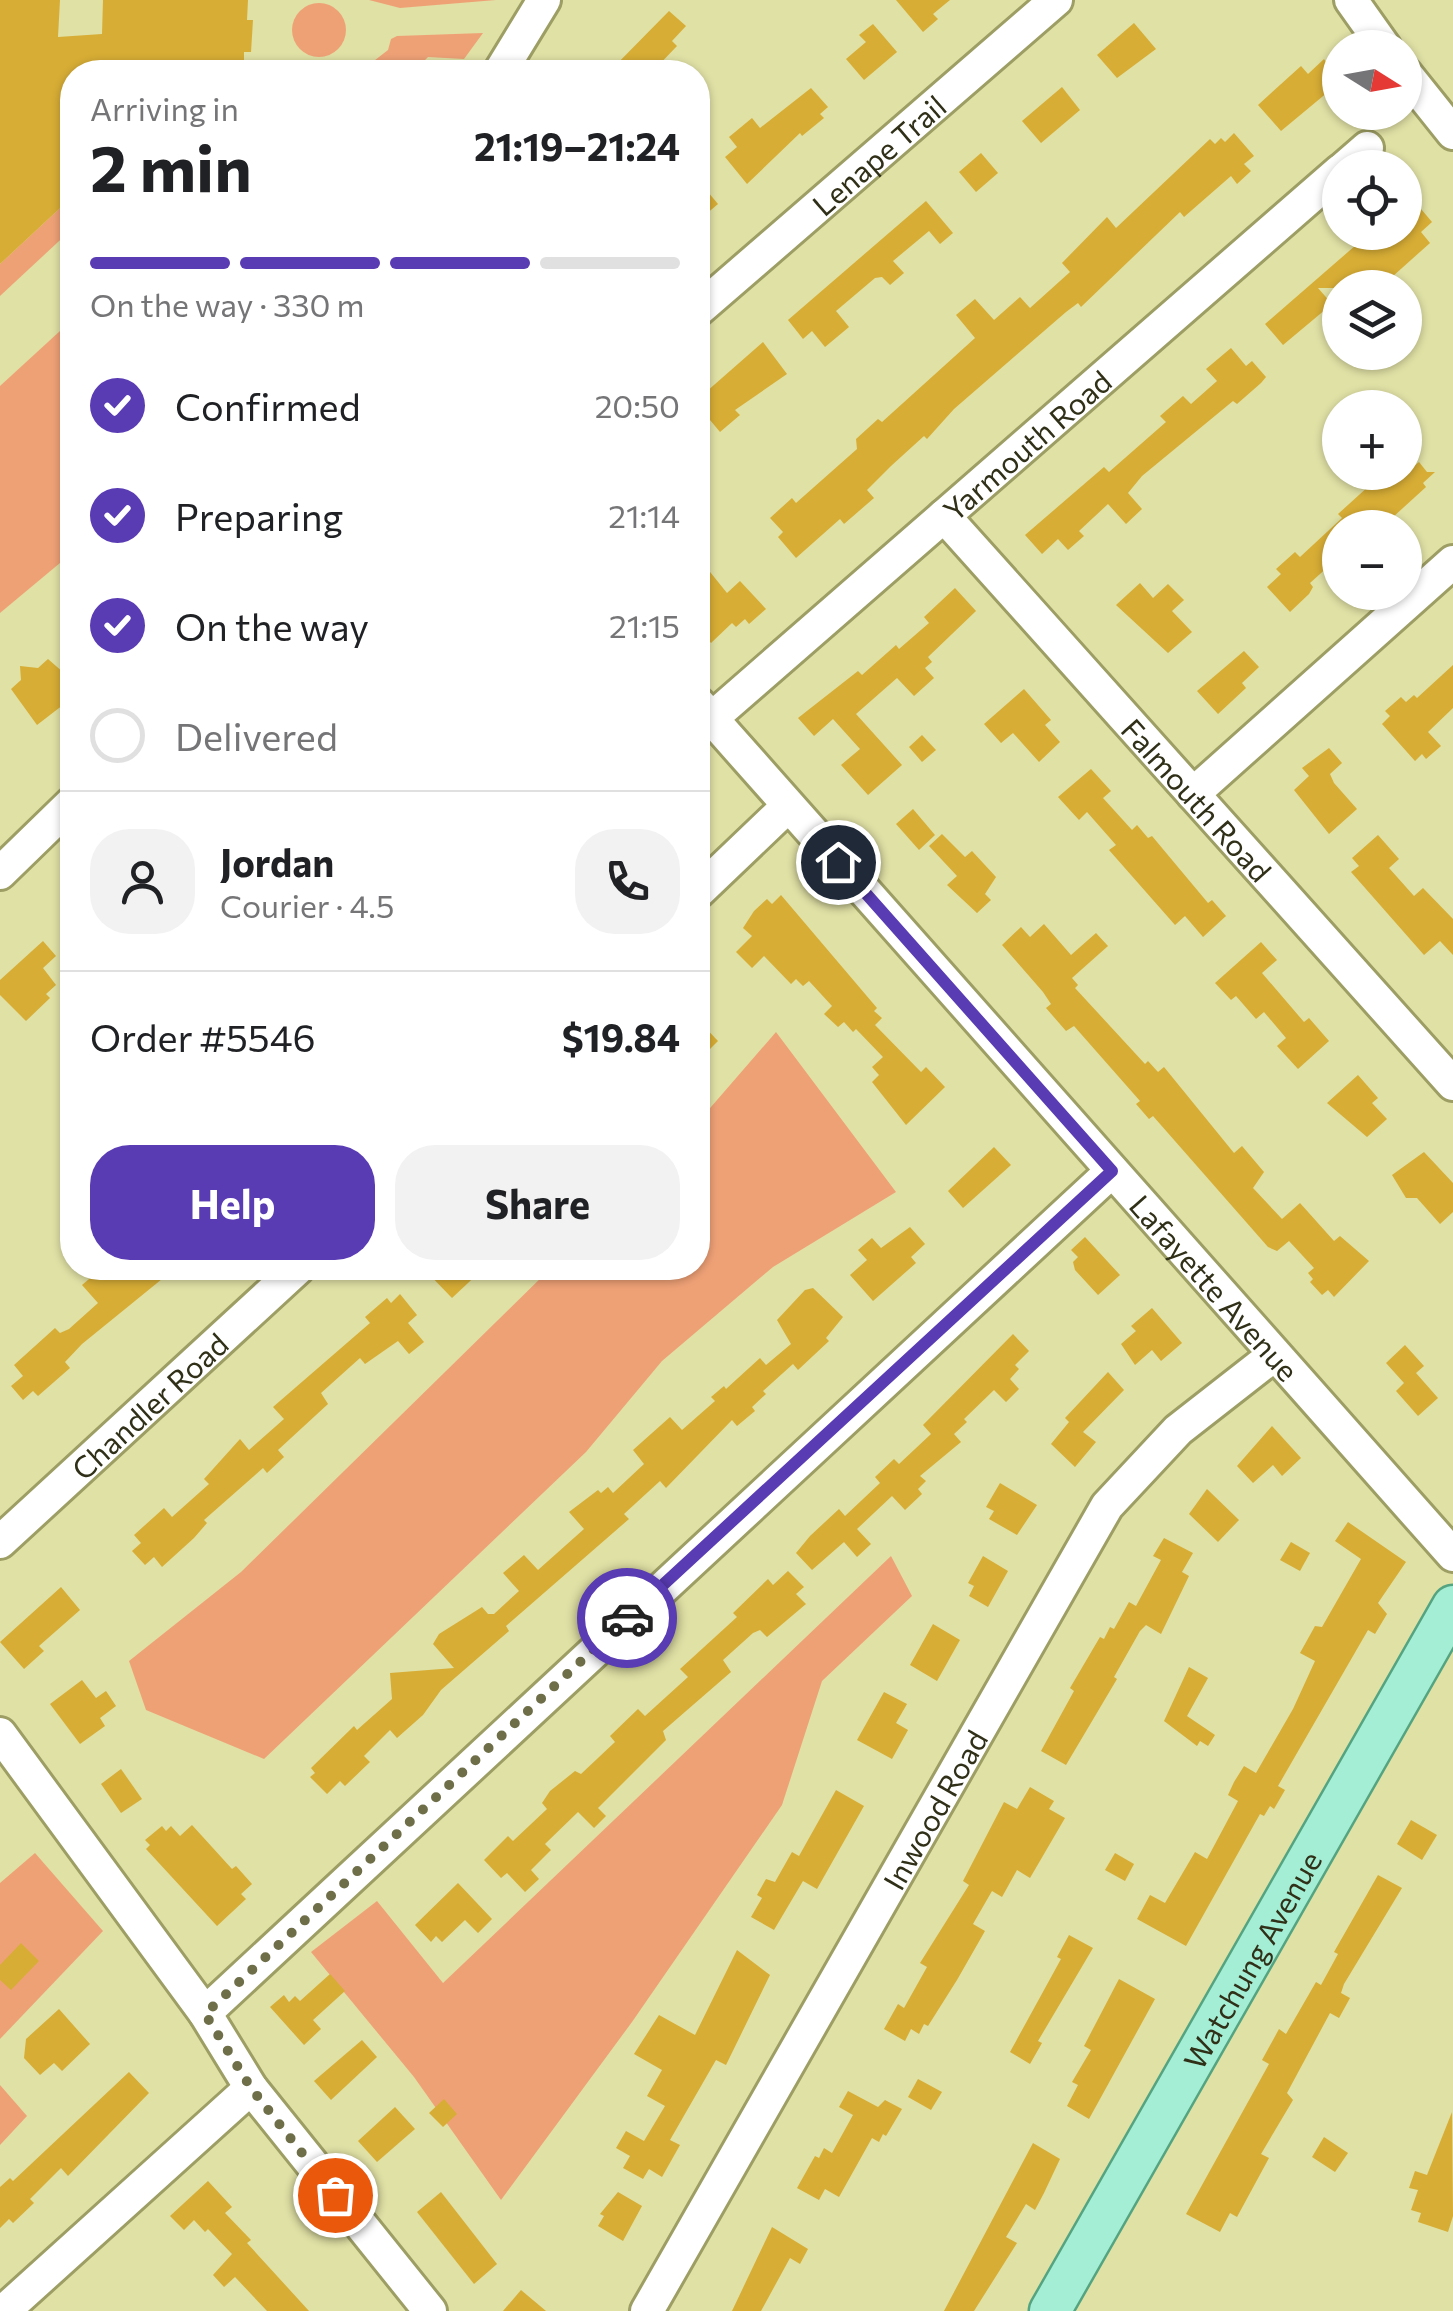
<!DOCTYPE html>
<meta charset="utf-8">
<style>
body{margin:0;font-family:Commissioner,sans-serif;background:#f2f2f2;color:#202124;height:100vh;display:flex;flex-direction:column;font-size:38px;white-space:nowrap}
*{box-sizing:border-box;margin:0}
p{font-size:32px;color:#757577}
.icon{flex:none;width:55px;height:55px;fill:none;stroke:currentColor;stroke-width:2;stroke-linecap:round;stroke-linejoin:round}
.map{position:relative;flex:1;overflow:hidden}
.drawer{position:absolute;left:60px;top:60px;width:650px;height:1220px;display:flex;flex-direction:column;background:#fff;border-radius:40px;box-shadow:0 2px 8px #0004}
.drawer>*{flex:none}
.needle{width:65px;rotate:101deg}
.fabs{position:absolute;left:1322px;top:30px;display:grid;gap:20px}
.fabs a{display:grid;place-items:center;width:100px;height:100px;border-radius:50%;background:#fff;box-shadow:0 2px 8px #0004;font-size:50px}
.pin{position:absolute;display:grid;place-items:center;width:85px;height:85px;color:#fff;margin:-42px;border:5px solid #fff;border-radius:50%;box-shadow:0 2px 10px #0007}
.courier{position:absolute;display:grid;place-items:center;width:100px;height:100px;margin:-50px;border:8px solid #593bb3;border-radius:50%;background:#fff;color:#222;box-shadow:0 2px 12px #0007}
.headline em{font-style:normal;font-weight:700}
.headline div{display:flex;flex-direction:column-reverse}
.headline{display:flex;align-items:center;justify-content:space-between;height:170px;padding:0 30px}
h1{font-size:65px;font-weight:700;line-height:75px}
.bar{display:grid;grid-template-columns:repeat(4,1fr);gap:15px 10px;align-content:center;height:120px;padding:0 30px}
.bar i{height:12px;border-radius:8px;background:#e0e0e0}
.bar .current{background:#593bb3}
.bar p{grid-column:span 4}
.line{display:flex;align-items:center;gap:25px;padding:0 30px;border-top:2px solid #e0e0e0}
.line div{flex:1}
.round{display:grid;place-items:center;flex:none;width:105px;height:105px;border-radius:40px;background:#f2f2f2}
ol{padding:0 30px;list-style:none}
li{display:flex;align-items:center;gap:30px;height:110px}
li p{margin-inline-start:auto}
li .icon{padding:10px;border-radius:50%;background:#593bb3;color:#fff;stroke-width:4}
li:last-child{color:#757577}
li i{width:55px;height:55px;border:5px solid #e0e0e0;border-radius:50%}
.cta{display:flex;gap:20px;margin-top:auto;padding:20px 30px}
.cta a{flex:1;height:115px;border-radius:40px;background:#593bb3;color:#fff;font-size:40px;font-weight:700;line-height:115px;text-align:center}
.cta a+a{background:#f2f2f2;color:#202124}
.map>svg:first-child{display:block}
.green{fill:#efa176}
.building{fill:#d7ad35}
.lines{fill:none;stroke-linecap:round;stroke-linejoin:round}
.minor-casing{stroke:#9d9e64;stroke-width:38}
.major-casing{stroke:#54a481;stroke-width:45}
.minor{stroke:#fff;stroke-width:32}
.major{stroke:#a4eed6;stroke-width:40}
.done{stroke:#6e6e49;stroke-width:10;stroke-dasharray:0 18}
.route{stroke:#593bb3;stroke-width:12}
.labels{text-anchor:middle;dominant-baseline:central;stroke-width:8;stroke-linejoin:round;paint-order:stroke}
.street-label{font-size:30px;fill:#303018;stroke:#edefb2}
</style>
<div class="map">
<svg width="1453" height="2311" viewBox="0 0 1453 2311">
<rect width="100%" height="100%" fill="#e0e1a5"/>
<g class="green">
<path d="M369,0H496L400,8Z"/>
<circle cx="319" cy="30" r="27"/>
<path d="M483,33L464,59L428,57L413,72H343L350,67L361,71L388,50L391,39L397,36Z"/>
<path d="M72,197V229L0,296V264Z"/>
<path d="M72,320V553L0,613V386Z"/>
<path d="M776,1032L896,1192L773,1267L662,1361L586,1452L264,1759L146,1710L129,1661L241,1572L551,1268H698V1122Z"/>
<path d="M891,1556L912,1596L822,1681L782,1805L632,2022L501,2200L414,2077L311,1952L377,1901L443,1983Z"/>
<path d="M35,1853L103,1931L0,2039V1883Z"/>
<path d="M0,2085L27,2116L0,2145Z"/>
</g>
<g class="building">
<path d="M0,0H60L58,37L102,34L103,0H248L247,20H253L251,52H244V64L205,62V72H72V197L0,264Z"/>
<path d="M896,0H950L933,14L938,19L923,32Z"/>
<path d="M669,11L686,26L672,41L677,46L652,72H609Z"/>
<path d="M1134,23L1156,49L1117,78L1097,55Z"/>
<path d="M873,24L897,52L864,80L846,59L866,42L859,35Z"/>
<path d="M1324,59L1340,82L1281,131L1258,105L1301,66L1308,74Z"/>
<path d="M1062,87L1080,110L1041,143L1022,121Z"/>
<path d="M811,88L828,107L820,114L824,118L802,136L800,133L747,184L725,157L737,147L729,137L752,118L760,128Z"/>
<path d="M1234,133L1254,156L1244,164L1251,171L1237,184L1231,176L1184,217L1180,212L1081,307L1078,303L1066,312L954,409L927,439L924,436L891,466L867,490L874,498L844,524L840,519L796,558L778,537L783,532L770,518L792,498L796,503L857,449L856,439L878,419L882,422L975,338L956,315L975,299L994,320L1020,297L1030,308L1070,272L1062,263L1107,217L1116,228L1210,139L1215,144L1221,138L1225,142Z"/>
<path d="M981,153L998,173L976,192L959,172Z"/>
<path d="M698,180L718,204L698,221Z"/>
<path d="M1405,190L1432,222L1421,232L1430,243L1383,285L1377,278L1365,288H1318L1332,304L1283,345L1265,324L1371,232H1405Z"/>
<path d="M926,201L953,233L940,244L929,231L893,261L904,273L890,285L882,277L875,278L836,311L849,327L825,347L812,331L803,339L788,320Z"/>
<path d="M763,342L787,374L735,410L740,415L720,432L710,420L698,431V399Z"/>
<path d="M1231,348L1246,366L1252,361L1266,377L1261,383L1237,404L1233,401L1142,476L1128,493L1142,509L1126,524L1108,504L1079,531L1084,536L1068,550L1058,539L1042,554L1025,535L1104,467L1109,472L1166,422L1160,416L1183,396L1191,404L1217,381L1206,369Z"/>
<path d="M1419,462L1427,472H1435L1423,483L1426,487L1381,528H1340V556L1310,583L1313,587L1309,594L1290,612L1267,587L1281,574L1276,569L1295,552L1300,557L1342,518L1338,514L1370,485L1360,472H1407Z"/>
<path d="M698,557L727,593L740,581L766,609L749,624L745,619L736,627L732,623L711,643L698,628Z"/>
<path d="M1140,583L1153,598L1168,584L1184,600L1172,611L1192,632L1168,653L1116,605Z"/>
<path d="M955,588L976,611L928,657L932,662L925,668L934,678L914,696L897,678L856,714L902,765L868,795L841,765L860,749L833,719L814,736L798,718L858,671L862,675L896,645L899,649L929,623L924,617Z"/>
<path d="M1244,651L1259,667L1242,683L1246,688L1218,714L1197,691Z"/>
<path d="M48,659L72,680V698L37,725L11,689L21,680L20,666L38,668Z"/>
<path d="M1453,665V708L1428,732L1441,746L1426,759L1422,754L1415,761L1382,724L1390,716L1385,711L1401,697L1406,702L1414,695L1417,698Z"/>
<path d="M1024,689L1051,720L1045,725L1060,742L1039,762L1013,733L1001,743L984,724Z"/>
<path d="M922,735L936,750L922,762L909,747Z"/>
<path d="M1329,748L1342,763L1330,774L1334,783L1357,809L1329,834L1294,790L1309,776L1302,768Z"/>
<path d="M1091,769L1111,791L1103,798L1132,830L1137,825L1148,838L1152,836L1208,903L1212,900L1226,916L1203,937L1185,916L1175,925L1109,850L1116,845L1087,812L1079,820L1058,797Z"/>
<path d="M913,809L935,835L919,850L896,824Z"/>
<path d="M942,834L965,857L972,851L996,877L985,894L991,900L977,913L947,885L957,876L929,846Z"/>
<path d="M1378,835L1399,859L1389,868L1414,896L1423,888L1453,919V955L1440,941L1424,955L1351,872L1359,866L1352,858Z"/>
<path d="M781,895L877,1008L874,1011L882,1018L875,1025L921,1072L926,1067L945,1087L906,1125L872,1082L879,1075L872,1067L883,1057L856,1029L853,1032L844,1022L838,1027L824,1014L832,1006L809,981L803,986L796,979L791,984L764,956L752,968L736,952L752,936L743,928L754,911L767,899L772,904Z"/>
<path d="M1044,924L1071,955L1096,933L1108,946L1072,978L1078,985L1075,988L1145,1064L1148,1061L1158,1072L1164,1067L1234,1153L1242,1146L1264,1172L1253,1188L1282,1219L1300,1203L1334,1241L1340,1236L1369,1261L1334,1297L1328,1290L1322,1295L1310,1282L1313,1279L1308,1273L1314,1268L1289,1241L1277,1251L1268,1247L1153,1116L1149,1119L1136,1104L1140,1101L1074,1026L1066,1031L1046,1008L1051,1004L1043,992L1002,945L1021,927L1030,937Z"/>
<path d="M43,941L56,956L43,968L56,985L46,994L50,998L26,1021L0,995V980Z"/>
<path d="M1261,942L1277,960L1262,973L1304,1022L1309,1018L1329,1041L1298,1069L1277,1046L1286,1038L1264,1012L1256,1019L1236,996L1231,1000L1215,983Z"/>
<path d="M698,1020L718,1041L698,1061Z"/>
<path d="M1358,1075L1378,1098L1372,1103L1387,1119L1367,1137L1327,1103Z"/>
<path d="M994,1147L1011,1165L963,1208L948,1191Z"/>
<path d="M1424,1152L1453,1183V1212L1440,1224L1417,1198H1406L1392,1175Z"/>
<path d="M910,1227L925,1244L911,1257L916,1263L873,1301L850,1275L867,1260L858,1250L872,1238L881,1248Z"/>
<path d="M1085,1237L1120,1275L1098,1295L1075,1270L1073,1262L1078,1257L1071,1250Z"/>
<path d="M102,1268H152L162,1279L82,1344L65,1362L70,1368L38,1396L33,1391L23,1400L11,1386L23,1376L14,1365L55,1328L60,1333L69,1329L98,1303L82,1285Z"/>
<path d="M423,1268H484L452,1298Z"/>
<path d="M813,1288L843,1317L826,1338L829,1341L798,1370L793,1364L763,1391L766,1394L752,1407L755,1411L737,1426L732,1420L666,1488L660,1481L624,1514L629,1519L506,1626L509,1631L441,1690L423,1715L397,1738L390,1730L364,1756L370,1762L345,1786L340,1781L327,1794L310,1777L315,1773L311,1768L354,1726L357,1730L392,1699L390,1673L454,1668L433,1644L439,1634L482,1607L488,1614H494L519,1591L503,1573L524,1555L538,1570L584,1529L569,1512L598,1490L601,1493L608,1487L613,1493L644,1464L633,1450L670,1417L682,1430L715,1401L711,1397L724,1386L726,1389L760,1358L766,1365L791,1344L777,1320L805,1290Z"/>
<path d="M400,1294L417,1315L408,1323L424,1342L409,1354L398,1341L365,1364L360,1358L321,1393L328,1404L278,1450L284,1457L267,1473L263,1468L204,1520L207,1523L194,1538L162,1567L154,1557L145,1565L132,1551L141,1543L134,1535L164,1508L172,1517L209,1484L204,1479L240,1439L249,1450L284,1419L273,1407L370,1323L365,1317L387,1298L391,1303Z"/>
<path d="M1152,1308L1182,1343L1161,1361L1152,1350L1135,1365L1121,1344L1136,1331L1131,1326Z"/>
<path d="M1013,1334L1029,1351L1015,1365L1019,1369L1010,1379L1019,1389L1006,1402L994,1390L964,1419L967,1422L954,1434L961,1442L920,1476L926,1481L918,1489L922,1494L905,1510L892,1496L857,1529L871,1544L857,1557L844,1542L812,1570L796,1553L810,1536L839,1509L845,1516L880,1483L875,1477L894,1459L899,1464L931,1434L923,1425Z"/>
<path d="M1405,1345L1424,1366L1416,1373L1438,1398L1418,1416L1396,1391L1404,1383L1386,1363Z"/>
<path d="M1108,1372L1124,1390L1083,1432L1096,1442L1075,1467L1051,1444L1069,1422L1065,1418Z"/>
<path d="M1272,1426L1301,1458L1282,1476L1273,1465L1253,1483L1237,1466Z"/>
<path d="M1000,1483L1037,1505L1017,1535L989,1519L994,1511L986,1507Z"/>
<path d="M1207,1489L1239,1520L1218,1542L1189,1514Z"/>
<path d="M1348,1522L1406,1562L1378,1603L1387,1614L1375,1634L1368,1630L1278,1786L1285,1790L1274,1809L1270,1806L1264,1816L1260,1814L1186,1946L1137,1919L1150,1895L1165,1903L1195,1852L1207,1859L1238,1801L1228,1795L1234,1782L1244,1766L1256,1773L1293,1709L1315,1661L1300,1653L1315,1626L1322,1627L1361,1559L1335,1541Z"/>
<path d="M1164,1538L1193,1553L1182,1572L1189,1576L1161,1634L1146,1625L1140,1631L1114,1677L1117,1679L1066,1765L1041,1751L1074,1691L1070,1688L1100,1637L1104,1639L1110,1627L1114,1629L1129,1602L1136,1606L1161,1560L1153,1556Z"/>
<path d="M1291,1542L1310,1553L1300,1571L1280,1560Z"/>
<path d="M983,1556L1008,1571L988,1607L969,1596L974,1586L968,1583Z"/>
<path d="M788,1571L804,1587L796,1594L806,1604L767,1637L760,1630L753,1633L723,1660L731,1672L663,1731L666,1740L598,1808L606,1816L594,1828L578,1812L545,1844L551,1850L531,1870L539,1879L525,1892L507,1873L501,1878L484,1860L508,1836L513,1841L547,1809L542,1803L550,1791L575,1771L581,1774L615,1742L610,1736L638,1709L645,1716L688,1677L680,1669L737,1617L733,1613L768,1579L773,1585Z"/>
<path d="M61,1587L80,1610L39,1646L44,1651L24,1669L0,1642Z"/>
<path d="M933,1624L960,1640L937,1681L910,1665Z"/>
<path d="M1189,1667L1208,1678L1187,1716L1215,1735L1208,1746L1200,1741L1197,1746L1164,1721Z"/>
<path d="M82,1680L96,1698L106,1691L116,1706L100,1718L105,1726L80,1744L50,1704Z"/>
<path d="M884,1692L907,1704L896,1723L908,1730L892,1759L857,1740Z"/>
<path d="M121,1769L142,1799L121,1813L101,1784Z"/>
<path d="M1030,1787L1054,1801L1049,1809L1065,1818L1030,1878L1017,1870L1002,1897L992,1891L973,1924L985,1931L957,1980L928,2026L924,2024L919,2034L911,2029L905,2041L884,2029L898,2004L904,2008L927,1967L920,1963L969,1885L963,1881L1004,1802L1017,1809Z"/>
<path d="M836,1790L864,1806L817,1889L803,1881L774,1930L751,1917L762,1898L757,1895L766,1879L775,1882L792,1852L799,1856Z"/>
<path d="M1411,1820L1437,1835L1422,1860L1397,1844Z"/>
<path d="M192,1825L232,1869L236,1866L252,1884L241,1894L246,1899L217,1926L146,1849L150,1845L145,1840L162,1826L166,1831L171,1826L180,1836Z"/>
<path d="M1115,1853L1134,1864L1125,1881L1105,1870Z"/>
<path d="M1378,1875L1402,1888L1344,1984L1341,1993L1350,1998L1339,2018L1330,2013L1287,2093L1293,2100L1261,2154L1269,2158L1237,2217L1230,2213L1220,2232L1186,2214L1269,2064L1262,2060L1279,2029L1286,2034L1316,1982L1321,1985L1338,1954L1334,1952Z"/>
<path d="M458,1883L492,1919L478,1933L465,1920L442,1942L436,1936L431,1942L415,1925Z"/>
<path d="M1069,1935L1093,1948L1038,2041L1042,2043L1030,2064L1010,2052L1061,1959L1057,1957Z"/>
<path d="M21,1943L39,1961L11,1990L0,1980V1965Z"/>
<path d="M737,1950L770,1975L726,2065L716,2060L670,2140L680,2145L662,2177L649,2169L643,2179L623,2168L630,2156L616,2148L626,2131L644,2141L665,2106L647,2096L662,2070L634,2054L659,2015L695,2035Z"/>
<path d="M330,1974L345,1991L313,2020L321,2029L304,2045L270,2007L284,1995L289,2002L295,1996L300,2001Z"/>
<path d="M1119,1979L1155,1999L1089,2119L1067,2106L1078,2085L1072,2082L1091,2050L1084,2046Z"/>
<path d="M59,2009L90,2044L62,2071L54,2063L40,2075L24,2058L26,2039Z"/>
<path d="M362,2040L377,2057L331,2100L314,2081Z"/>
<path d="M129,2072L149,2093L68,2176L61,2168L30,2199L34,2203L13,2223L9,2219L0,2228V2187L10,2178L13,2181Z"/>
<path d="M918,2079L942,2092L931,2110L908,2097Z"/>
<path d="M848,2091L878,2107L885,2100L902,2109L886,2136L883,2134L879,2142L872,2138L839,2197L825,2189L819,2200L797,2188L815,2156L819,2158L824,2148L832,2153L853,2115L839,2107Z"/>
<path d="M444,2099L457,2114L443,2127L429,2113Z"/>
<path d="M395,2107L415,2129L377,2162L358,2141Z"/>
<path d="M1452,2112L1453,2216L1448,2232L1418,2222L1421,2213L1411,2210L1418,2190L1409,2188L1415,2171L1427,2175Z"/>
<path d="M1324,2137L1348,2153L1335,2172L1312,2157Z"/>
<path d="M1033,2143L1060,2159L1044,2193L1035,2210L1026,2204L1006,2237L1017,2243L974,2311H944Z"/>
<path d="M208,2181L232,2207L225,2213L251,2240L247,2243L309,2311H267L235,2277L224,2287L213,2275L232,2254L208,2229L205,2232L194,2220L184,2230L170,2216Z"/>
<path d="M441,2192L497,2264L474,2284L417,2212Z"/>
<path d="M618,2192L642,2206L623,2241L598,2226L604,2216L600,2214Z"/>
<path d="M772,2227L808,2249L800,2264L790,2258L761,2311H732Z"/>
<path d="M521,2290L546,2311H503Z"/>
</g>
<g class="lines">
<defs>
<g id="minor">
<path d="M1351,0L1385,48"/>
<path d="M500,72L544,0"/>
<path d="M1405,73L1453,133"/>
<path d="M1344,168L1367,148"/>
<path id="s1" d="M698,310L1056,0"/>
<path id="s2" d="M944,516L1453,1084"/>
<path id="s3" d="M698,703L1453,1555"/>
<path id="s4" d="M711,719L1340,171"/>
<path d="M1193,794L1453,562"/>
<path d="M0,873L72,803"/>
<path d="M698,892L788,806"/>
<path id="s5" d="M0,1542L298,1268"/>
<path d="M0,1734L205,2013L251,2088L430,2311"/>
<path d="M205,2013L1112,1171"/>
<path d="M4,2311L251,2088"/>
<path id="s6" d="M647,2311L1107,1506L1178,1430L1274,1355"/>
</g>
<g id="major">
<path id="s7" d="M1050,2311L1453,1606"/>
</g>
</defs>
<use href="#minor" class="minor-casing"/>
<use href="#major" class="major-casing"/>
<use href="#minor" class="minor"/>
<use href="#major" class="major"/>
</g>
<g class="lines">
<path class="done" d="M335,2195L251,2088L205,2014L627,1618"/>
<path class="route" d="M627,1618L1112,1171L838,862"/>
</g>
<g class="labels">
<g class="street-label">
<text stroke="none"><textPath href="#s1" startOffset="238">Lenape Trail</textPath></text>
<text stroke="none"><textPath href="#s4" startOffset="418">Yarmouth Road</textPath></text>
<text stroke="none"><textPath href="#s2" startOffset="380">Falmouth Road</textPath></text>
<text stroke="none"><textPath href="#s3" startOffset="780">Lafayette Avenue</textPath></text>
<text stroke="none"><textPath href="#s5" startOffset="202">Chandler Road</textPath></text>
<text stroke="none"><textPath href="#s6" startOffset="578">Inwood Road</textPath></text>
<text stroke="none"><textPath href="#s7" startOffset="405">Watchung Avenue</textPath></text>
</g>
</g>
</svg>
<div class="fabs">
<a><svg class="needle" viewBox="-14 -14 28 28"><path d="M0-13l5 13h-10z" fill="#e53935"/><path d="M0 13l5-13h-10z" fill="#757577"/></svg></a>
<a><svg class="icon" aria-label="locate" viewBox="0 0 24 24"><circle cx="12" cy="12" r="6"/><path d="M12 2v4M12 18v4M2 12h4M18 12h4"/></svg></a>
<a><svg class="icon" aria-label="layers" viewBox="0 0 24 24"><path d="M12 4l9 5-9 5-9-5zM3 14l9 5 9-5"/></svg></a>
<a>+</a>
<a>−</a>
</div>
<div class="pin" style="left:335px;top:2195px;background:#ea580c"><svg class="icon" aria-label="bag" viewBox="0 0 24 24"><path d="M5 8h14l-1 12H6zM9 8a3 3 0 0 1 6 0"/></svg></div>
<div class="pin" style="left:838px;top:862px;background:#1f2937"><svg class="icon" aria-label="home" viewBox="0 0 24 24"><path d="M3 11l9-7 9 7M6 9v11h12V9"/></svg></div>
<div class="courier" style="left:627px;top:1618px"><svg class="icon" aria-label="car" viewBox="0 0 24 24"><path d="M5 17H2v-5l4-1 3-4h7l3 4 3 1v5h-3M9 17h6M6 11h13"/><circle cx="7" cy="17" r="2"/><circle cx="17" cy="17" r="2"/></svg></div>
<section class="drawer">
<div class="headline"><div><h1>2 min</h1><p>Arriving in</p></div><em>21:19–21:24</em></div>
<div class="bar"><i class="current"></i><i class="current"></i><i class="current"></i><i></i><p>On the way · 330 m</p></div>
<ol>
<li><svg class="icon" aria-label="check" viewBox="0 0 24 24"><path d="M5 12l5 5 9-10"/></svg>Confirmed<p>20:50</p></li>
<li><svg class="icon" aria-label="check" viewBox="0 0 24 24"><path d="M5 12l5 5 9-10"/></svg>Preparing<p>21:14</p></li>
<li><svg class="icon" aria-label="check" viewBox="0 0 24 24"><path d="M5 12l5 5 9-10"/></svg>On the way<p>21:15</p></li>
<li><i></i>Delivered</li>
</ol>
<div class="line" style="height:180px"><a class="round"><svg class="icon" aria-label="person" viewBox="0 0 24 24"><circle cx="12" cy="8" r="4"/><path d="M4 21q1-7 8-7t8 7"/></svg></a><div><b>Jordan</b><p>Courier · 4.5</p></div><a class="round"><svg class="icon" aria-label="phone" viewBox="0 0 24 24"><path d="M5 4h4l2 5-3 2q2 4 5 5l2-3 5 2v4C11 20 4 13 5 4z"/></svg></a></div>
<div class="line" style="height:130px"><div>Order #5546</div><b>$19.84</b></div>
<div class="cta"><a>Help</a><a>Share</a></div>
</section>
</div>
